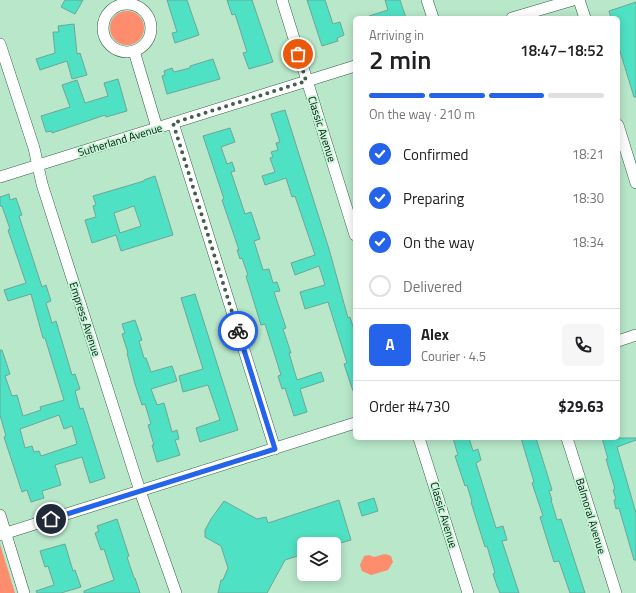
<!DOCTYPE html>
<meta charset="utf-8">
<style>
body{margin:0;font-family:"Titillium Web",sans-serif;background:#f6f6f6;color:#202124;height:100vh;display:flex;flex-direction:column;font-size:15px;white-space:nowrap}
*{box-sizing:border-box;margin:0}
p{font-size:13px;color:#757577}
.icon{flex:none;width:22px;height:22px;fill:none;stroke:currentColor;stroke-width:2;stroke-linecap:round;stroke-linejoin:round}
.map{position:relative;flex:1;overflow:hidden}
.side{position:absolute;left:353px;top:16px;width:267px;height:424px;display:flex;flex-direction:column;background:#fff;border-radius:6px;box-shadow:0 2px 10px #0003}
.side>*{flex:none}
.fabs{position:absolute;left:297px;top:537px;display:grid;gap:8px}
.fabs a{display:grid;place-items:center;width:44px;height:44px;border-radius:6px;background:#fff;box-shadow:0 2px 10px #0003;font-size:20px}
.pin{position:absolute;display:grid;place-items:center;width:34px;height:34px;color:#fff;margin:-17px;border:2px solid #fff;border-radius:50%;box-shadow:0 1px 4px #0007}
.courier{position:absolute;display:grid;place-items:center;width:40px;height:40px;margin:-20px;border:3px solid #2563eb;border-radius:50%;background:#fff;color:#222;box-shadow:0 1px 5px #0007}
.head em{font-style:normal;font-weight:600}
.head div{display:flex;flex-direction:column-reverse}
.head{display:flex;align-items:center;justify-content:space-between;height:68px;padding:0 16px}
h1{font-size:26px;font-weight:600;line-height:30px}
.bar{display:grid;grid-template-columns:repeat(4,1fr);gap:6px 4px;align-content:center;height:48px;padding:0 16px}
.bar i{height:5px;border-radius:3px;background:#e0e0e0}
.bar .active{background:#2563eb}
.bar p{grid-column:span 4}
.line{display:flex;align-items:center;gap:10px;padding:0 16px;border-top:1px solid #e0e0e0}
.line div{flex:1}
.round{display:grid;place-items:center;flex:none;width:42px;height:42px;border-radius:6px;background:#f6f6f6}
ol{padding:0 16px;list-style:none}
li{display:flex;align-items:center;gap:12px;height:44px}
li p{margin-inline-start:auto}
li .icon{padding:4px;border-radius:50%;background:#2563eb;color:#fff;stroke-width:4}
li:last-child{color:#757577}
li i{width:22px;height:22px;border:2px solid #e0e0e0;border-radius:50%}
.map>svg:first-child{display:block}
.green{fill:#fe8d6e}
.building{fill:#4fe1c3;stroke:#6da698;fill-rule:evenodd}
.lines{fill:none;stroke-linecap:round;stroke-linejoin:round}
.street-casing{stroke:#335e45;stroke-width:12}
.street{stroke:#fff;stroke-width:11}
.done{stroke:#435e4d;stroke-width:4;stroke-dasharray:0 7.2}
.route{stroke:#2563eb;stroke-width:5}
.labels{text-anchor:middle;dominant-baseline:central;stroke-width:3.5;stroke-linejoin:round;paint-order:stroke}
.street-label{font-size:11px;fill:#04140a;stroke:#c5f5d6}
</style>
<div class="map">
<svg width="636" height="593" viewBox="0 0 636 593">
<rect width="100%" height="100%" fill="#b8e7c9"/>
<g class="green">
<circle cx="127" cy="28" r="17"/>
<path d="M0,544L15,593H0Z"/>
<path d="M385,554L391,556L393,562L388,570L371,575L362,571L360,565L364,556L369,555L374,557Z"/>
</g>
<g class="building">
<path d="M65,0H83L75,14L61,7Z"/>
<path d="M167,0H187L199,35L175,43L172,33L177,32Z"/>
<path d="M227,0H252L273,62L249,69L243,53L247,52L237,20L235,14L232,15Z"/>
<path d="M307,0H325L333,24L340,22L344,35L337,38L338,41L322,46Z"/>
<path d="M385,0H400L406,18H370L369,16L388,10Z"/>
<path d="M636,2V97H634L619,48L618,40V18H611L609,11Z"/>
<path d="M74,24L77,54L80,53L87,75L72,79L67,61L40,70L36,59L55,53L53,32H59L58,26Z"/>
<path d="M213,59L220,79L167,94L162,76L165,75L164,71L172,68L174,72L190,68V66Z"/>
<path d="M118,79L127,111L106,117L105,115L52,133V131L46,132L41,116L70,107L62,85L77,80L85,103L108,96L104,83Z"/>
<path d="M285,110L329,249L348,318L350,317L355,333V391H353L344,364L347,363L328,302L305,309L300,292L325,285L319,266L295,275L291,263L315,255L295,196L292,197L286,178L265,185L262,176L275,172L270,158L273,157L271,152L278,150L276,143L280,142L271,114Z"/>
<path d="M230,128L235,142L221,147L227,164L232,162L235,171L231,172L245,214L251,212L260,239L254,241L263,270L269,269L273,283L277,282L280,291L274,292L286,328L283,329L291,353H289L297,380L321,372L324,381L300,389L307,412L294,416L285,388L282,389L278,376L281,375L265,324L261,325L246,276L248,275L242,258L240,259L237,250H239L222,200L224,199L203,136Z"/>
<path d="M155,176L173,235L121,251L116,235L92,243L85,220L96,217L93,206L96,205L93,196L144,181V180ZM134,206L141,226L120,233L114,213Z"/>
<path d="M9,194L10,200L16,198L22,215L19,216L42,287L46,285L51,301L46,303L52,323L56,321L72,375L75,374L80,389L75,391L80,409L83,408L105,478L90,483L82,457L55,465L61,485L42,491L44,498L31,502L27,490L22,492L4,437L6,436L0,415V350H2L10,374L5,376L12,396L17,395L23,416L41,410L40,407L64,400L45,338H43L31,294L8,301L4,290L26,283L8,230L10,229L2,206H0V197ZM59,415L64,429L72,426L77,444L41,456L39,451L34,452L32,446L25,448L20,429Z"/>
<path d="M195,294L238,430L200,442L196,428L220,420L208,385L183,392L179,376L203,369L181,298Z"/>
<path d="M135,320L142,340L139,341L144,358H146L151,372L172,366L177,381L151,389L157,405L164,403L172,432L177,430L179,439L175,440L180,455L157,462L152,445H154L148,425L151,424L145,404L142,405L135,384L127,353H128L122,334L125,333L122,324Z"/>
<path d="M453,438H469L473,451L478,449L481,460L476,463L496,528L503,526L507,540L502,541L519,593H500L497,586L493,574L495,573L487,546L485,547L471,502H472L467,485L465,486L455,456L458,455Z"/>
<path d="M521,438H536L552,490L549,491L552,500H551L557,520L561,519L585,593H570L559,561L554,562L540,517L543,516L532,483L534,482Z"/>
<path d="M602,438H636V440L617,447L636,513V560H634L619,508L616,509L614,500L616,499L613,490L615,489L606,459H608Z"/>
<path d="M374,498L378,511L362,516L358,503Z"/>
<path d="M339,500L351,540L337,544H304V554L285,560L267,593H218L221,580H223L228,568L221,546L205,537V530L211,519L224,501L257,519L266,517L268,523Z"/>
<path d="M117,519L129,556L127,557L134,578H135L140,593H84V591L114,580L104,549L101,550L95,533L99,531L97,526Z"/>
<path d="M65,544L73,571L75,570L81,587L61,593H37L36,591L54,585L48,566L45,567L40,551Z"/>
</g>
<g class="lines">
<defs>
<g id="street">
<path d="M282,0L355,235"/>
<path d="M427,0L433,18"/>
<path d="M579,0L585,18"/>
<circle cx="127" cy="28" r="24"/>
<path d="M512,18L573,0"/>
<path d="M0,44L34,148L42,184L140,491L176,593"/>
<path d="M134,51L157,128"/>
<path d="M173,123L275,449"/>
<path d="M618,125L636,183"/>
<path d="M0,177L355,66"/>
<path d="M618,341L636,335"/>
<path d="M419,438L468,593"/>
<path d="M567,438L616,593"/>
<path d="M0,515L24,593"/>
<path d="M0,535L355,423"/>
</g>
</defs>
<use href="#street" class="street-casing"/>
<use href="#street" class="street"/>
</g>
<g class="lines">
<path class="done" d="M238,331L173,123L306,81L298,54"/>
<path class="route" d="M51,519L275,449L238,331"/>
</g>
<g class="labels">
<g class="street-label">
<text transform="translate(322 129) rotate(72)">Classic Avenue</text>
<text transform="translate(120 140) rotate(-17)">Sutherland Avenue</text>
<text transform="translate(85 319) rotate(72)">Empress Avenue</text>
<text transform="translate(444 515) rotate(73)">Classic Avenue</text>
<text transform="translate(591 516) rotate(73)">Balmoral Avenue</text>
</g>
</g>
</svg>
<div class="fabs">
<a><svg class="icon" aria-label="layers" viewBox="0 0 24 24"><path d="M12 4l9 5-9 5-9-5zM3 14l9 5 9-5"/></svg></a>
</div>
<div class="pin" style="left:298px;top:54px;background:#ea580c"><svg class="icon" aria-label="bag" viewBox="0 0 24 24"><path d="M5 8h14l-1 12H6zM9 8a3 3 0 0 1 6 0"/></svg></div>
<div class="pin" style="left:51px;top:519px;background:#1f2937"><svg class="icon" aria-label="home" viewBox="0 0 24 24"><path d="M3 11l9-7 9 7M6 9v11h12V9"/></svg></div>
<div class="courier" style="left:238px;top:331px"><svg class="icon" aria-label="bike" viewBox="0 0 24 24"><circle cx="6" cy="16" r="4"/><circle cx="18" cy="16" r="4"/><path d="M6 16l4-8h5l3 8M10 8l3 8H6M13 5h3"/></svg></div>
<section class="side">
<div class="head"><div><h1>2 min</h1><p>Arriving in</p></div><em>18:47–18:52</em></div>
<div class="bar"><i class="active"></i><i class="active"></i><i class="active"></i><i></i><p>On the way · 210 m</p></div>
<ol>
<li><svg class="icon" aria-label="check" viewBox="0 0 24 24"><path d="M5 12l5 5 9-10"/></svg>Confirmed<p>18:21</p></li>
<li><svg class="icon" aria-label="check" viewBox="0 0 24 24"><path d="M5 12l5 5 9-10"/></svg>Preparing<p>18:30</p></li>
<li><svg class="icon" aria-label="check" viewBox="0 0 24 24"><path d="M5 12l5 5 9-10"/></svg>On the way<p>18:34</p></li>
<li><i></i>Delivered</li>
</ol>
<div class="line" style="height:72px"><b class="round" style="background:#2563eb;color:#fff">A</b><div><b>Alex</b><p>Courier · 4.5</p></div><a class="round"><svg class="icon" aria-label="phone" viewBox="0 0 24 24"><path d="M5 4h4l2 5-3 2q2 4 5 5l2-3 5 2v4C11 20 4 13 5 4z"/></svg></a></div>
<div class="line" style="height:52px"><div>Order #4730</div><b>$29.63</b></div>
</section>
</div>
